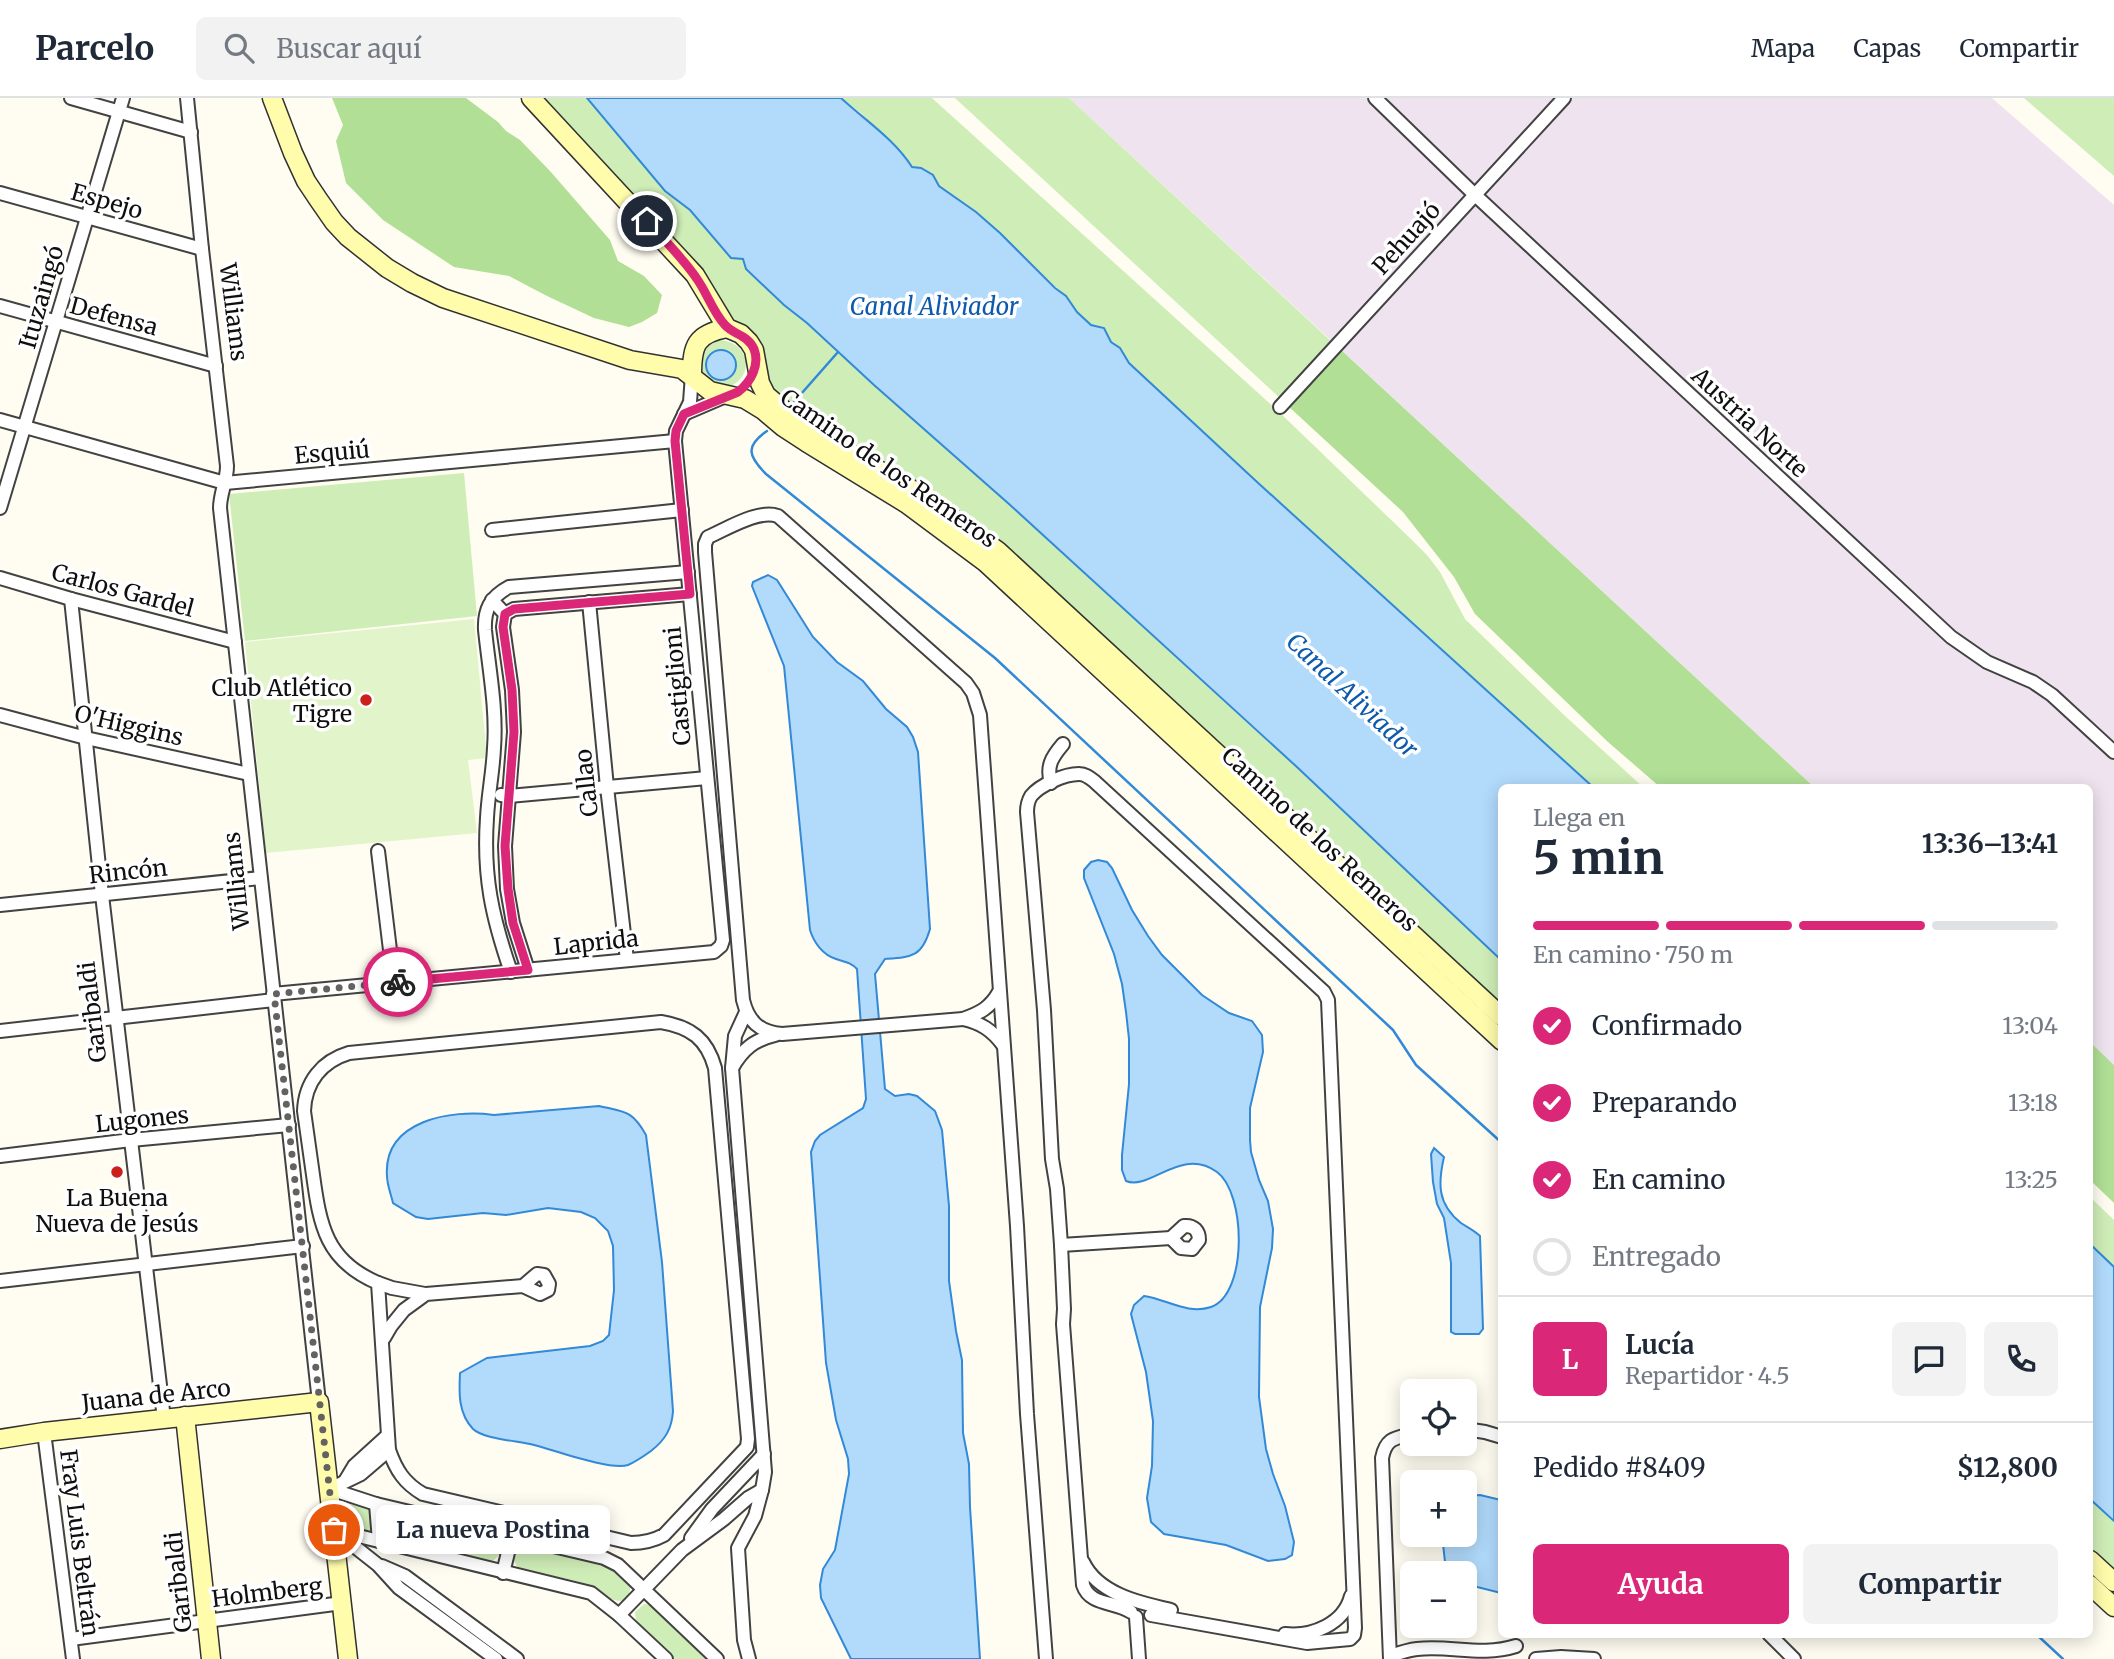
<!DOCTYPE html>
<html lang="es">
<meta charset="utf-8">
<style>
body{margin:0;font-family:Merriweather,serif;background:#f2f2f3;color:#1f2937;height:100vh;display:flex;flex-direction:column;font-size:26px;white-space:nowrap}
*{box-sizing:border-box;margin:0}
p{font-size:23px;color:#747a83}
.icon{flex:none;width:38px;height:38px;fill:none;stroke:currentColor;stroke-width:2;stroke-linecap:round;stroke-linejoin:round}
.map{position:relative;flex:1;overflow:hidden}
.drawer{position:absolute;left:1498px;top:686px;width:595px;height:854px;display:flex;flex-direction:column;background:#fff;border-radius:10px;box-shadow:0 4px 18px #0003}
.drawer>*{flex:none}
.controls{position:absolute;left:1400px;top:1281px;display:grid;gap:14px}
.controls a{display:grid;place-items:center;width:77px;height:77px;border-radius:10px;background:#fff;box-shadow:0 4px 18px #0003;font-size:35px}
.pin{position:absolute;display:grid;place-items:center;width:60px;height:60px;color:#fff;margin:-30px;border:4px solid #fff;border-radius:50%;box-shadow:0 2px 7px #0007}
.courier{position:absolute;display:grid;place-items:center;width:70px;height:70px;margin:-35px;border:5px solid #db2777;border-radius:50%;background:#fff;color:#222;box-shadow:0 2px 9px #0007}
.bubble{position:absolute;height:49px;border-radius:10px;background:#fff;box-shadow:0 4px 18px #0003;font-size:23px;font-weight:700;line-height:49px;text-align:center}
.overview em{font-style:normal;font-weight:700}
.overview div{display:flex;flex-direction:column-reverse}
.overview{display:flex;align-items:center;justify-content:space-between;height:119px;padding:0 35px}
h1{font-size:46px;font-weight:700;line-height:52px}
.bar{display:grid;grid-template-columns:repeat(4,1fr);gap:10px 7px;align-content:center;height:84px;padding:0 35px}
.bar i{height:9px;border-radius:5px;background:#e0e1e3}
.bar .active{background:#db2777}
.bar p{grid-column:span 4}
.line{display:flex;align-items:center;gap:18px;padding:0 35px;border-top:2px solid #e0e1e3}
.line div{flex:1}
.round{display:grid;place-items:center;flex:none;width:74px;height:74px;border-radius:10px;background:#f2f2f3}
ol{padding:0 35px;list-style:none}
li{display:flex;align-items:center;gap:21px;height:77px}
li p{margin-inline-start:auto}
li .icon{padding:7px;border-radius:50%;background:#db2777;color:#fff;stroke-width:4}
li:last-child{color:#747a83}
li i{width:38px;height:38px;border:4px solid #e0e1e3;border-radius:50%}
.primary-button{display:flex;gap:14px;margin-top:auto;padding:14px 35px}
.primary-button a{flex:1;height:80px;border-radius:10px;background:#db2777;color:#fff;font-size:28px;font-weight:700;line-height:80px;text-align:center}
.primary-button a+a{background:#f2f2f3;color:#1f2937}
header{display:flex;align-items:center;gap:42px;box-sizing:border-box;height:98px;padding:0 35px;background:#fff;border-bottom:2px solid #e0e1e3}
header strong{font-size:33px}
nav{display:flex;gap:38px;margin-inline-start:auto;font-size:24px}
.search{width:490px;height:63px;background:#f2f2f3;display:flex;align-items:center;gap:18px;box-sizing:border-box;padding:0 24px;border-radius:10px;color:#747a83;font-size:26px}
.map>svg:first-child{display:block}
.industrial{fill:#eee3ee}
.green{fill:#cfedb7}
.forest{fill:#b0df95}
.pitch{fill:#e2f4c9}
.water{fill:#b1dafb;stroke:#3289d8;stroke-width:2}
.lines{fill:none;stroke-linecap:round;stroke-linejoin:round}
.stream{stroke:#3289d8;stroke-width:2.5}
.street-casing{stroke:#424242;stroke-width:16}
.secondary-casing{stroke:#313131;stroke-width:21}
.street{stroke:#fff;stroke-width:12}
.secondary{stroke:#fffcac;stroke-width:18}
.done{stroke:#63625e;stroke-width:7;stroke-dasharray:0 12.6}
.route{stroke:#db2777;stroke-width:9}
.poi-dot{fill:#cb201b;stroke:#fff;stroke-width:2.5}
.labels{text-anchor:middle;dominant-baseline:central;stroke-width:7;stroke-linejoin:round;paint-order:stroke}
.street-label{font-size:23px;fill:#0f0f0f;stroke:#fff}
.poi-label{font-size:23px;fill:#0f0f0f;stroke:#fff;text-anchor:end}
.water-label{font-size:24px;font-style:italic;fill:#0d5aac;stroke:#fff}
</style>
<header>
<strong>Parcelo</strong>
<div class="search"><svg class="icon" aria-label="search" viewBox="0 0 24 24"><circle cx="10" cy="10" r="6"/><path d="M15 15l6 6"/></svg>Buscar aquí</div>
<nav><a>Mapa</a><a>Capas</a><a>Compartir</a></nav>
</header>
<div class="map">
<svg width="2114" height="1561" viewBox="0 0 2114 1561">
<rect width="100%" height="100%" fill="#fffdf1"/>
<path class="industrial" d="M1069,0H1992L2114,107V967L2090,944V690L1814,689Z"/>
<g class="green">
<path d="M539,0H587L665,93L690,112L731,159L743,161L746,171L784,207L807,225L874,287L1009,406L1298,670L1501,862V912L1021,463L926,391L882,361L820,332L780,305L731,225Z"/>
<path d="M841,0H932L1276,311L1413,443L1427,457L1440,474L1465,521L1564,617L1643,689H1593L1256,383L1129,265L1120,250L1111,244L1104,230L1091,227L1077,214L1066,198L939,88L933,77L912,69L862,16Z"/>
<path d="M955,0H1069L1333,245L1281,301Z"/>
<path d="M2024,0H2114V78Z"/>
<path d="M719,242C753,244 756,284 722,291L701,280C699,260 695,249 719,242Z"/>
<path d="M464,375L477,518L245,543L229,396Z"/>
<path d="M2090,1099L2114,1122V1169L2090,1146Z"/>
<path d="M2090,1401L2114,1423V1475L2090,1453Z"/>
<path d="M343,1405L368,1410L371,1415V1432L367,1433L345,1428Z"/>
<path d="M387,1414L495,1439L500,1444V1456L493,1463L489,1464L387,1439L385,1437L382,1419Z"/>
<path d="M525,1447L608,1466L613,1469L631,1487L628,1500C614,1509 607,1495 594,1489C571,1479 543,1478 518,1470L514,1463L515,1454Z"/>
<path d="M644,1506L653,1507L709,1561H675L636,1523L635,1514Z"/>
</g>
<g class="forest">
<path d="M332,0H466L498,24L506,33L520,42L550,73L610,142L618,163L644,178L662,197L657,215L642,224L629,229L594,220L547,198L509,178L454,169L383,122L346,85L336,43L343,27Z"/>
<path d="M1340,251L1814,689H1660L1608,644L1475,516L1454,479L1403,414L1287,307Z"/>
<path d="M2090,944L2114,967V1105L2090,1082Z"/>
</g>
<path class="pitch" d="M474,521L487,660L468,662L477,735L266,755L245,544Z"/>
<g class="water">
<path d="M587,0H841C866,23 894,41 912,69L921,70L933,77L939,88L976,114L1000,135L1055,190L1066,198L1077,214L1091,227L1104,230L1111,244L1120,250L1129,265L1256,383L1593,689L1502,690L1501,862L1298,670L1009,406L874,287L807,225L784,207L746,171L743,161L731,160L690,112L665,93Z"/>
<circle cx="721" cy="267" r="15"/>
<path d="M768,477L777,482L813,539L837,564L863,583L886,611L907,629L913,639L918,654L930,831C922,859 912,859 885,861L875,876L885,991L895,998L909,996L917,998L935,1013L942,1032L949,1108V1183L956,1233L962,1262L963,1335L969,1366L970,1409L980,1561H851L821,1500L820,1487L823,1471L835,1452L849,1376L848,1361L836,1322L826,1265L811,1054L815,1043L820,1037L863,1010L866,1001L857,871C850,864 845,864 836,861C823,857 814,845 810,832L784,568L752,488L753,484Z"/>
<path d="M1098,762L1107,764L1112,770L1132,812L1148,838L1162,857L1202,897L1229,915L1252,923L1262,937L1263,954L1250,1010V1042L1251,1054L1259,1082L1268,1103L1273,1131L1272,1150L1260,1209L1259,1299L1266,1351L1273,1376L1285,1408L1294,1444L1292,1457L1285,1461L1268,1463L1226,1447L1164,1436L1151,1424L1147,1400L1152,1368L1153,1323L1146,1274L1131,1216L1134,1207L1144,1198C1166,1201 1188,1217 1211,1209C1248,1196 1246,1095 1217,1074C1181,1048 1150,1093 1126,1083L1122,1072V1057L1129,986V941L1126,914L1122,886L1114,856L1084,780V772L1091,764Z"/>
<path d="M599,1008C625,1014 632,1012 646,1037L662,1164L673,1313C672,1331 665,1342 651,1353C644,1358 635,1364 628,1367C611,1373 554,1352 534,1347C519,1343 483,1341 473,1331C458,1315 459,1295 460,1275L487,1260L590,1248L603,1243L609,1237L614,1192L613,1148L608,1133L595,1120L581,1114L548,1110L506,1117L483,1115L428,1121L416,1119L393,1105C391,1096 387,1087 387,1078C383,1022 452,1011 494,1017Z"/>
<path d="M1434,1050L1444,1059C1438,1085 1437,1106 1461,1125C1467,1129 1474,1132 1480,1138L1483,1231L1479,1236H1455L1451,1234V1165L1444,1120L1437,1106L1433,1084L1431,1056Z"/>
<path d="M2090,1146L2114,1169V1423L2090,1401Z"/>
<path d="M1480,1397L1501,1402V1495L1465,1486V1475H1447L1446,1473L1442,1437H1465V1398Z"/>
</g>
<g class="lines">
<g class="stream">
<path d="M794,304L838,254"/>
<path d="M767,333C745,348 748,358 766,376L995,560L1393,932L1416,967L1502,1045"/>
<path d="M2036,1536L2063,1561"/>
</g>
<defs>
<g id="street">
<path d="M71,0L191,34"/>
<path d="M187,0L202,151L227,368C227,383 220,395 220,410L319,1304"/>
<path d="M1375,0L1474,96L1951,539L1987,564L2033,584L2052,597L2114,654"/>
<path d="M0,95L202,151"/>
<path d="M0,208L216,268"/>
<path d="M1280,309L1564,0"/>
<path d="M684,316L726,298"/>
<path d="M0,322L225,385L675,343"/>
<path d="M0,410L123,0"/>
<path d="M492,432L682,412"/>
<path d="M0,480L71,501L235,544"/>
<path d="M71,501L102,797L164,1321"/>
<path d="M492,502L505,516L503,529L512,592L514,634L505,748L507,791L513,825L528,872"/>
<path d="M589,504L607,689L627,862"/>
<path d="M505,516L514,511L690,496"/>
<path d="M0,617L86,640L249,676"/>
<path d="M1051,685C1046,668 1052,659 1063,646"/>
<path d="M501,697L509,698L707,680"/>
<path d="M378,753L394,885"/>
<path d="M0,807L260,780"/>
<path d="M511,874C492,819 483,778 487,720C488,697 493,674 494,650C497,611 489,571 485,532C484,512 490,499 509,489L688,474"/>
<path d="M999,894C990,910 980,915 963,921C981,925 992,932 1003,947"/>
<path d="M273,896L714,854L721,848L723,842L675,343L676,333L690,304L692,277"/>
<path d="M746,914L735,938L732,970C743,951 754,942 775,937"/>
<path d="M963,921L782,936C759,934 748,923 743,902L705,454V446L708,439C727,431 758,411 778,418L966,585L973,595L980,617L1017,1128L1027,1316L1046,1561"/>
<path d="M661,924C691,929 707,941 715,970L748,1341L747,1349L664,1437C653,1443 644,1445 631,1445L423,1396C404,1385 396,1372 389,1352L378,1185C326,1163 320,1128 313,1077C310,1056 307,1034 304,1013C305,984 322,963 349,955Z"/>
<path d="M0,933L274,902"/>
<path d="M732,970L765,1374L762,1392L755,1418L738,1450L744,1542L749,1561"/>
<path d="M0,1058L131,1042L289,1027"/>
<path d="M1184,1128C1194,1127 1199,1133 1199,1142L1192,1151L1181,1150L1171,1140Z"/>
<path d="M1061,1147L1171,1140"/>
<path d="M0,1183L303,1148"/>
<path d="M378,1185L392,1190L425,1196"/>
<path d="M384,1240L391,1228L404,1212L426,1196L523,1188L540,1196L548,1192L549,1186L544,1177L537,1176L523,1188"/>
<path d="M1465,1331L1485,1334L1502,1339"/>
<path d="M44,1334L73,1561"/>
<path d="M345,1383L354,1368L387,1338"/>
<path d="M330,1391L376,1406L604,1460L618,1467L717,1561"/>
<path d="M330,1391L361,1376L389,1352"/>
<path d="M376,1406L379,1443"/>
<path d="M334,1432L591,1495L619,1517L666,1561"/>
<path d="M340,1437L378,1467L399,1490L496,1561"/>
<path d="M691,1440L712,1411L764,1356"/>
<path d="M1083,1464C1098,1496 1140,1505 1171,1512"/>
<path d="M382,1468L405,1478L517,1561"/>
<path d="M503,1475L512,1438"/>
<path d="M1131,1514C1115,1503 1090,1508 1083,1487L1063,1226L1064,1211L1061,1147L1057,1091L1052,1061L1044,912L1027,714C1027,708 1028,703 1031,698C1040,687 1064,676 1079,676C1085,676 1089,679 1094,683L1324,894L1328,902L1355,1530L1354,1537L1350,1541L1307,1545L1151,1517"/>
<path d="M619,1517L682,1452L724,1421L748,1400L762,1392"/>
<path d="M1136,1519L1139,1561"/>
<path d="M1285,1536C1312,1539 1344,1526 1351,1498"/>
<path d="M1769,1536L1794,1561"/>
<path d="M71,1541L342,1505"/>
<path d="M1390,1558C1399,1555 1408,1552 1417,1551C1451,1547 1481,1559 1516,1548"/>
<path d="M1390,1561L1382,1360C1386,1340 1395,1340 1412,1336"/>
<path d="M1536,1561L1561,1559L1594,1561"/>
</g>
<g id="secondary">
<path d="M272,0L293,55L306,83L318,101L334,124L348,139L387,170L412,185L443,200L630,262L682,271L710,293L745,301L763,312L783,329L806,344L907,406L985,464L1502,943"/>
<path d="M531,0L695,177L727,230L741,236L749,244L754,252L760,285L766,297L799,325L916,394L998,453L1502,919"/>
<path d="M692,277C692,247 696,236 727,230"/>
<path d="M185,1318L211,1561"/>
<path d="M0,1341L44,1334L319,1304L348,1561"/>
<path d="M2090,1462L2114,1484"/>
<path d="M2090,1487L2114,1509"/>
</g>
</defs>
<use href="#street" class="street-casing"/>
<use href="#secondary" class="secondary-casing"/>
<use href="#street" class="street"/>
<use href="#secondary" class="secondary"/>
</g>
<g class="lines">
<path class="done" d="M334,1432L274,896L398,884"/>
<path class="route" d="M398,884L528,872L513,825L508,791L505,748L514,634L512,592L503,529L505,516L514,511L690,496L675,343L676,333L684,316L738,294C751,284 760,267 754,251C748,237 734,237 725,227C713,214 707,195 697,181C683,160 664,142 647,123"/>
</g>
<g class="poi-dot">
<circle cx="366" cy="602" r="7"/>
<circle cx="117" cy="1074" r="7"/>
</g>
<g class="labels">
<g class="street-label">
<text transform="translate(107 103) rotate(16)">Espejo</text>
<text transform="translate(1406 140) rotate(-48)">Pehuajó</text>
<text transform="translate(41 199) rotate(-74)">Ituzaingó</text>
<text transform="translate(234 214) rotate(83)">Williams</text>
<text transform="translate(114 218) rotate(15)">Defensa</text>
<text transform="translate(1750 324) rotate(43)">Austria Norte</text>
<text transform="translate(332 354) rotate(-5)">Esquiú</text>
<text transform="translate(889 370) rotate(35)">Camino de los Remeros</text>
<text transform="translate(123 492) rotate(15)">Carlos Gardel</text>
<text transform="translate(677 588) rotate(-95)">Castiglioni</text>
<text transform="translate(129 627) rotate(13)">O'Higgins</text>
<text transform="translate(586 685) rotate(-96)">Callao</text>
<text transform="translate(1320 741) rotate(43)">Camino de los Remeros</text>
<text transform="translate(128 773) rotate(-6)">Rincón</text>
<text transform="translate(236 783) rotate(-96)">Williams</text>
<text transform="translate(596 844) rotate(-6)">Laprida</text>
<text transform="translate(92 914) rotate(-97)">Garibaldi</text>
<text transform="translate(142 1021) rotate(-6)">Lugones</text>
<text transform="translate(156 1297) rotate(-6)">Juana de Arco</text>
<text transform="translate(80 1445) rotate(83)">Fray Luis Beltrán</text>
<text transform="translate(178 1484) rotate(-96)">Garibaldi</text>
<text transform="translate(267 1494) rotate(-7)">Holmberg</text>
</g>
<g class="poi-label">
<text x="352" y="589">Club Atlético<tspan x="352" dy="26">Tigre</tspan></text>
<text x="117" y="1099" text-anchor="middle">La Buena<tspan x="117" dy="26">Nueva de Jesús</tspan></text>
</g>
<g class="water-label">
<text x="934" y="208">Canal Aliviador</text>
<text transform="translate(1352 597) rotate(43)">Canal Aliviador</text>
</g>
</g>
</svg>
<div class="controls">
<a><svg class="icon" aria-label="locate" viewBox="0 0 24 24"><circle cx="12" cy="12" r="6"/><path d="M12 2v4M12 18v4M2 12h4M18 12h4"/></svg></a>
<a>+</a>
<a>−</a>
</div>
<div class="pin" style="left:334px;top:1432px;background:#ea580c"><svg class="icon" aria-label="bag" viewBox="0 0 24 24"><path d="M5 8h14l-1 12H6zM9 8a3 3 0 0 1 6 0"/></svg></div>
<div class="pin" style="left:647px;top:123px;background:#1f2937"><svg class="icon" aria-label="home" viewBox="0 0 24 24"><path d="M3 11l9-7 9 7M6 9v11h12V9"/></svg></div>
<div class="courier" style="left:398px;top:884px"><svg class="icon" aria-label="bike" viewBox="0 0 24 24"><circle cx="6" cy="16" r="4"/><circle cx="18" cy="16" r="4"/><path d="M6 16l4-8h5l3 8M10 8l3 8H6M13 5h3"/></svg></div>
<div class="bubble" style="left:376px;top:1407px;width:234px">La nueva Postina</div>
<section class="drawer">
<div class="overview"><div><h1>5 min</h1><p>Llega en</p></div><em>13:36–13:41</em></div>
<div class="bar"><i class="active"></i><i class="active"></i><i class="active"></i><i></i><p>En camino · 750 m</p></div>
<ol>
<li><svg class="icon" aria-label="check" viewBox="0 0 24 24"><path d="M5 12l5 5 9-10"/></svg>Confirmado<p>13:04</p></li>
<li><svg class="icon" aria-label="check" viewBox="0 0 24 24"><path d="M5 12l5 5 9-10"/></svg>Preparando<p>13:18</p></li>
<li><svg class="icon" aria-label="check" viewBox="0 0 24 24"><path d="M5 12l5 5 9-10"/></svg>En camino<p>13:25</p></li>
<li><i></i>Entregado</li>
</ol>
<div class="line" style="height:126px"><b class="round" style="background:#db2777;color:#fff">L</b><div><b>Lucía</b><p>Repartidor · 4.5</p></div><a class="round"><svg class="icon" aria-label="chat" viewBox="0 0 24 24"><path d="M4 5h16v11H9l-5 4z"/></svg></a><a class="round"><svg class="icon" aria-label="phone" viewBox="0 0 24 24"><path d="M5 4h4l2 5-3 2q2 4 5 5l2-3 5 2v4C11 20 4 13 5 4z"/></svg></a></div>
<div class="line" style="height:91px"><div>Pedido #8409</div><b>$12,800</b></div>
<div class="primary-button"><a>Ayuda</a><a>Compartir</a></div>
</section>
</div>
